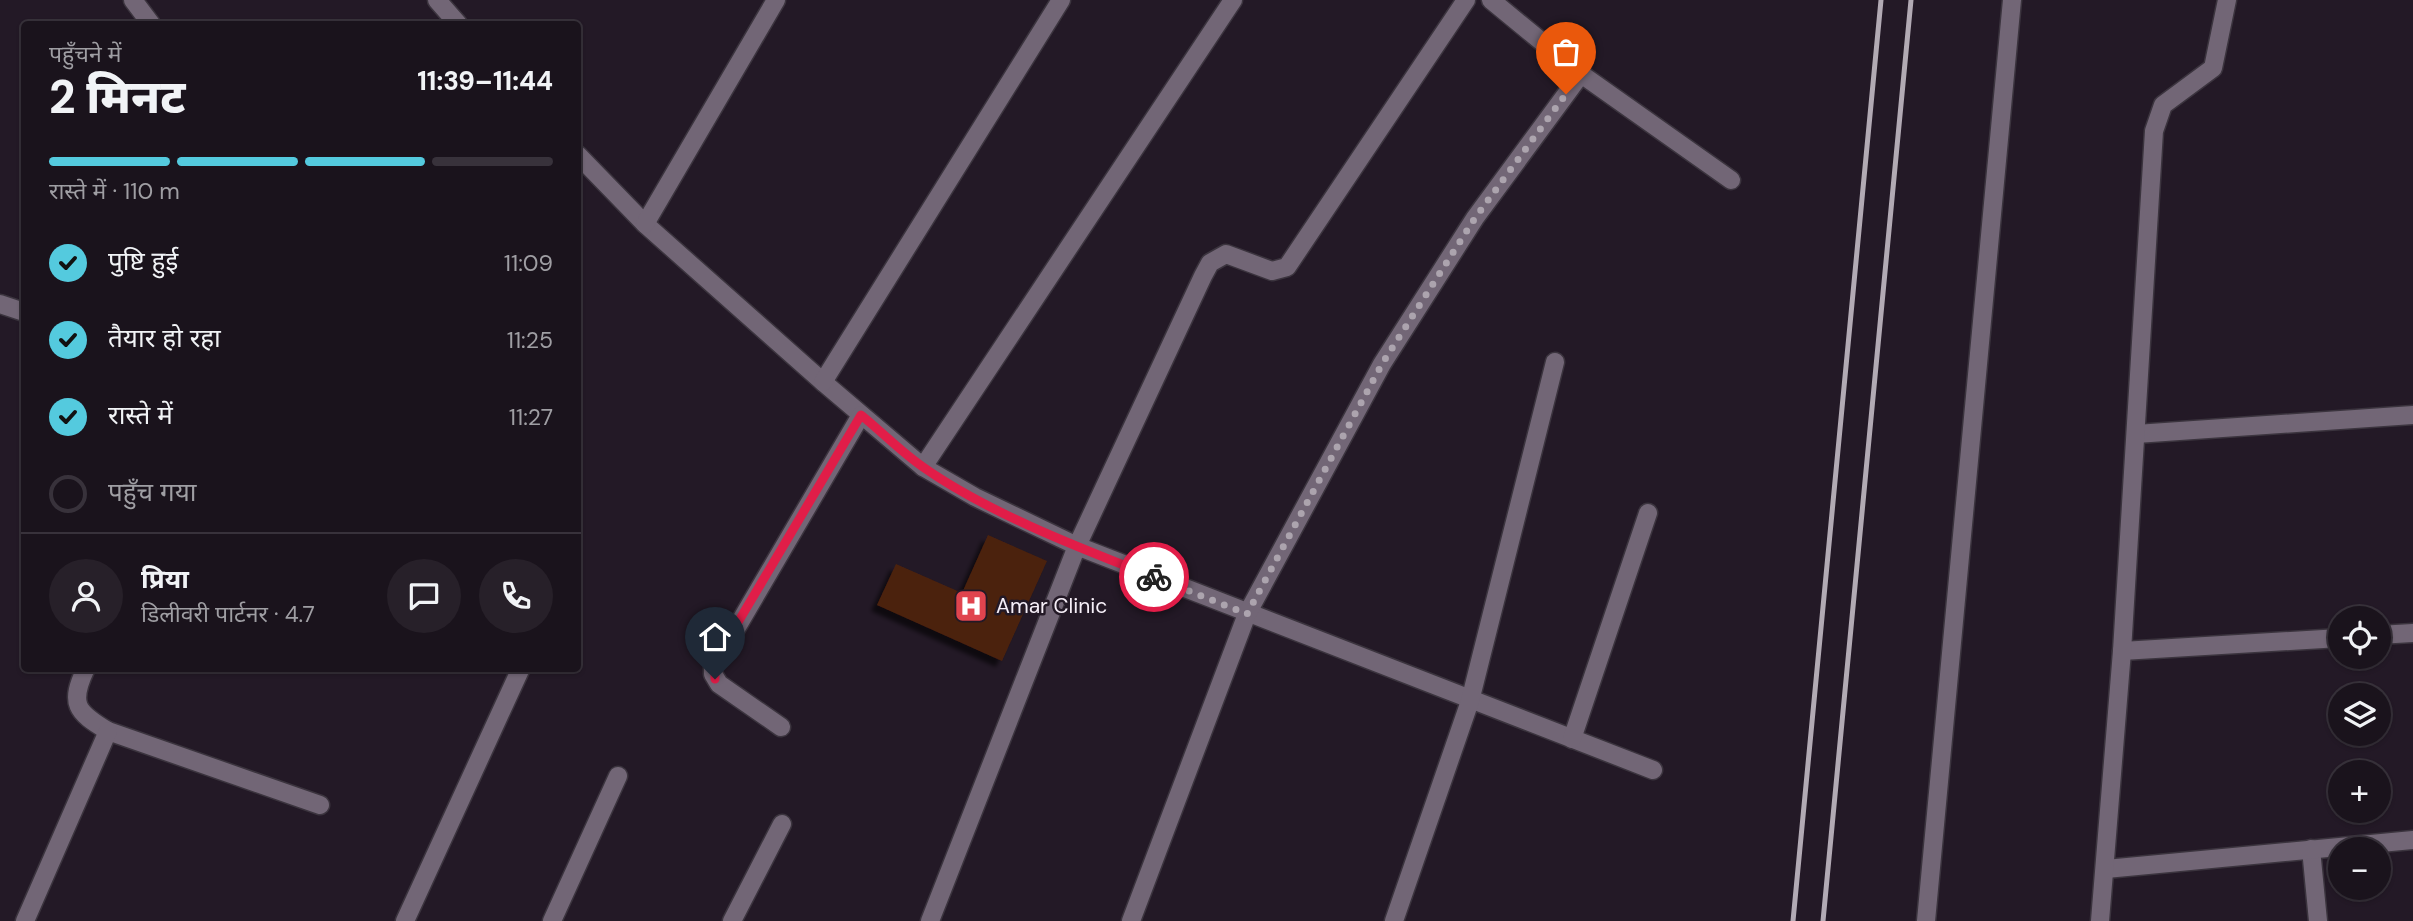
<!DOCTYPE html>
<html lang="hi">
<meta charset="utf-8">
<style>
body{margin:0;font-family:"DM Sans","Noto Sans Devanagari",sans-serif;background:#272029;color:#f1f3f6;height:100vh;display:flex;flex-direction:column;font-size:26px;white-space:nowrap}
*{box-sizing:border-box;margin:0}
p{font-size:23px;color:#9f9ea3}
.icon{flex:none;width:38px;height:38px;fill:none;stroke:currentColor;stroke-width:2;stroke-linecap:round;stroke-linejoin:round}
.map{position:relative;flex:1;overflow:hidden}
.sheet{position:absolute;left:21px;top:21px;width:560px;height:651px;display:flex;flex-direction:column;background:#1a131c;border-radius:7px;box-shadow:0 2px 5px #0004,0 0 0 2px #38323b}
.sheet>*{flex:none}
.controls{position:absolute;left:2328px;top:606px;display:grid;gap:14px}
.controls a{display:grid;place-items:center;width:63px;height:63px;border-radius:50%;background:#1a131c;box-shadow:0 2px 5px #0004,0 0 0 2px #38323b;font-size:35px}
.pin{position:absolute;display:grid;place-items:center;width:60px;height:60px;color:#fff;margin:-72px -30px;border-radius:50% 50% 50% 0;rotate:-45deg;box-shadow:0 0 7px #0007}
.pin .icon{rotate:45deg}
.courier{position:absolute;display:grid;place-items:center;width:70px;height:70px;margin:-35px;border:5px solid #e11d48;border-radius:50%;background:#fff;color:#222;box-shadow:0 2px 9px #0007}
.head em{font-style:normal;font-weight:800}
.head div{display:flex;flex-direction:column-reverse}
.head{display:flex;align-items:center;justify-content:space-between;height:119px;padding:0 28px}
h1{font-size:46px;font-weight:800;line-height:52px}
.bar{display:grid;grid-template-columns:repeat(4,1fr);gap:10px 7px;align-content:center;height:84px;padding:0 28px}
.bar i{height:9px;border-radius:5px;background:#38323b}
.bar .selected{background:#54cade}
.bar p{grid-column:span 4}
.line{display:flex;align-items:center;gap:18px;padding:0 28px;border-top:2px solid #38323b}
.line div{flex:1}
.round{display:grid;place-items:center;flex:none;width:74px;height:74px;border-radius:37px;background:#272029}
ol{padding:0 28px;list-style:none}
li{display:flex;align-items:center;gap:21px;height:77px}
li p{margin-inline-start:auto}
li .icon{padding:7px;border-radius:50%;background:#54cade;color:#111;stroke-width:4}
li:last-child{color:#9f9ea3}
li i{width:38px;height:38px;border:4px solid #38323b;border-radius:50%}
.map>svg:first-child{display:block}
.building{fill:#4b210d;filter:url(#shadow)}
.lines{fill:none;stroke-linecap:round;stroke-linejoin:round}
.service-casing{stroke:#3b343e;stroke-width:21}
.minor-casing{stroke:#3b343e;stroke-width:21}
.service{stroke:#726676;stroke-width:18}
.minor{stroke:#726676;stroke-width:18}
.rail{stroke:#b2aab4;stroke-width:5}
.done{stroke:#aca4ae;stroke-width:7;stroke-dasharray:0 12.6}
.route{stroke:#e11d48;stroke-width:9}
.labels{text-anchor:middle;dominant-baseline:central;stroke-width:5;stroke-linejoin:round;paint-order:stroke}
.poi-label{font-size:21px;fill:#f6eff8;stroke:#231926;text-anchor:start}
</style>
<div class="map">
<svg width="2413" height="921" viewBox="0 0 2413 921">
<defs>
<filter id="shadow"><feDropShadow dx="-6" dy="6" stdDeviation="2" flood-color="#0009"/></filter>
</defs>
<rect width="100%" height="100%" fill="#231926"/>
<path class="building" d="M988,535L1047,561L1002,661L877,605L896,564L962,593Z"/>
<g class="lines">
<defs>
<path id="service" d="M1926,921L2012,0"/>
<g id="minor">
<path d="M133,0L151,24"/>
<path d="M437,0L458,24"/>
<path d="M1491,0L1581,74L1731,180"/>
<path d="M578,155L645,224L823,382L923,467L975,497L1077,546L1653,770"/>
<path d="M645,224L776,0"/>
<path d="M0,304L24,312"/>
<path d="M823,382L1061,0"/>
<path d="M2136,434L2413,415"/>
<path d="M923,467L1233,0"/>
<path d="M2378,635L2413,633"/>
<path d="M2122,651L2340,638"/>
<path d="M86,668C69,704 76,712 108,731L320,805"/>
<path d="M781,727L719,684L713,674V668L861,415"/>
<path d="M1572,739L1648,513"/>
<path d="M2311,849L2318,921"/>
<path d="M2106,869L2413,840"/>
<path d="M25,921L108,731"/>
<path d="M405,921L521,668"/>
<path d="M552,921L618,776"/>
<path d="M732,921L782,824"/>
<path d="M930,921L1077,546L1203,276L1210,263L1226,254L1272,271L1287,267L1466,0"/>
<path d="M1131,921L1247,614L1382,364L1475,218L1581,74"/>
<path d="M1394,921L1470,701L1555,362"/>
<path d="M2100,921L2122,651L2154,131L2163,105L2213,68L2227,0"/>
</g>
</defs>
<use href="#service" class="service-casing"/>
<use href="#minor" class="minor-casing"/>
<use href="#service" class="service"/>
<use href="#minor" class="minor"/>
<g class="rail">
<path d="M1793,921L1881,0"/>
<path d="M1823,921L1911,0"/>
</g>
</g>
<g class="lines">
<path class="done" d="M1154,577L1247,614L1382,364L1475,218L1566,94"/>
<path class="route" d="M715,679V661L861,415C882,432 901,452 923,467C988,513 1080,548 1154,577"/>
</g>
<defs>
<symbol id="hospital-square" viewBox="-11 -11 22 22"><rect x="-9" y="-9" width="18" height="18" rx="4" fill="#e0444e" stroke="#231926"/><path d="M-5-5h3v3.5h4V-5h3V5h-3V1.5h-4V5h-3Z" fill="#fff"/></symbol>
</defs>
<g fill-rule="evenodd">
<use href="#hospital-square" x="952" y="587" width="38" height="38"/>
</g>
<g class="labels">
<g class="poi-label">
<text x="996" y="606">Amar Clinic</text>
</g>
</g>
</svg>
<div class="controls">
<a><svg class="icon" aria-label="locate" viewBox="0 0 24 24"><circle cx="12" cy="12" r="6"/><path d="M12 2v4M12 18v4M2 12h4M18 12h4"/></svg></a>
<a><svg class="icon" aria-label="layers" viewBox="0 0 24 24"><path d="M12 4l9 5-9 5-9-5zM3 14l9 5 9-5"/></svg></a>
<a>+</a>
<a>−</a>
</div>
<div class="pin" style="left:1566px;top:94px;background:#ea580c"><svg class="icon" aria-label="bag" viewBox="0 0 24 24"><path d="M5 8h14l-1 12H6zM9 8a3 3 0 0 1 6 0"/></svg></div>
<div class="pin" style="left:715px;top:679px;background:#1f2937"><svg class="icon" aria-label="home" viewBox="0 0 24 24"><path d="M3 11l9-7 9 7M6 9v11h12V9"/></svg></div>
<div class="courier" style="left:1154px;top:577px"><svg class="icon" aria-label="bike" viewBox="0 0 24 24"><circle cx="6" cy="16" r="4"/><circle cx="18" cy="16" r="4"/><path d="M6 16l4-8h5l3 8M10 8l3 8H6M13 5h3"/></svg></div>
<section class="sheet">
<div class="head"><div><h1>2 मिनट</h1><p>पहुँचने में</p></div><em>11:39–11:44</em></div>
<div class="bar"><i class="selected"></i><i class="selected"></i><i class="selected"></i><i></i><p>रास्ते में · 110 m</p></div>
<ol>
<li><svg class="icon" aria-label="check" viewBox="0 0 24 24"><path d="M5 12l5 5 9-10"/></svg>पुष्टि हुई<p>11:09</p></li>
<li><svg class="icon" aria-label="check" viewBox="0 0 24 24"><path d="M5 12l5 5 9-10"/></svg>तैयार हो रहा<p>11:25</p></li>
<li><svg class="icon" aria-label="check" viewBox="0 0 24 24"><path d="M5 12l5 5 9-10"/></svg>रास्ते में<p>11:27</p></li>
<li><i></i>पहुँच गया</li>
</ol>
<div class="line" style="height:126px"><a class="round"><svg class="icon" aria-label="person" viewBox="0 0 24 24"><circle cx="12" cy="8" r="4"/><path d="M4 21q1-7 8-7t8 7"/></svg></a><div><b>प्रिया</b><p>डिलीवरी पार्टनर · 4.7</p></div><a class="round"><svg class="icon" aria-label="chat" viewBox="0 0 24 24"><path d="M4 5h16v11H9l-5 4z"/></svg></a><a class="round"><svg class="icon" aria-label="phone" viewBox="0 0 24 24"><path d="M5 4h4l2 5-3 2q2 4 5 5l2-3 5 2v4C11 20 4 13 5 4z"/></svg></a></div>
</section>
</div>
